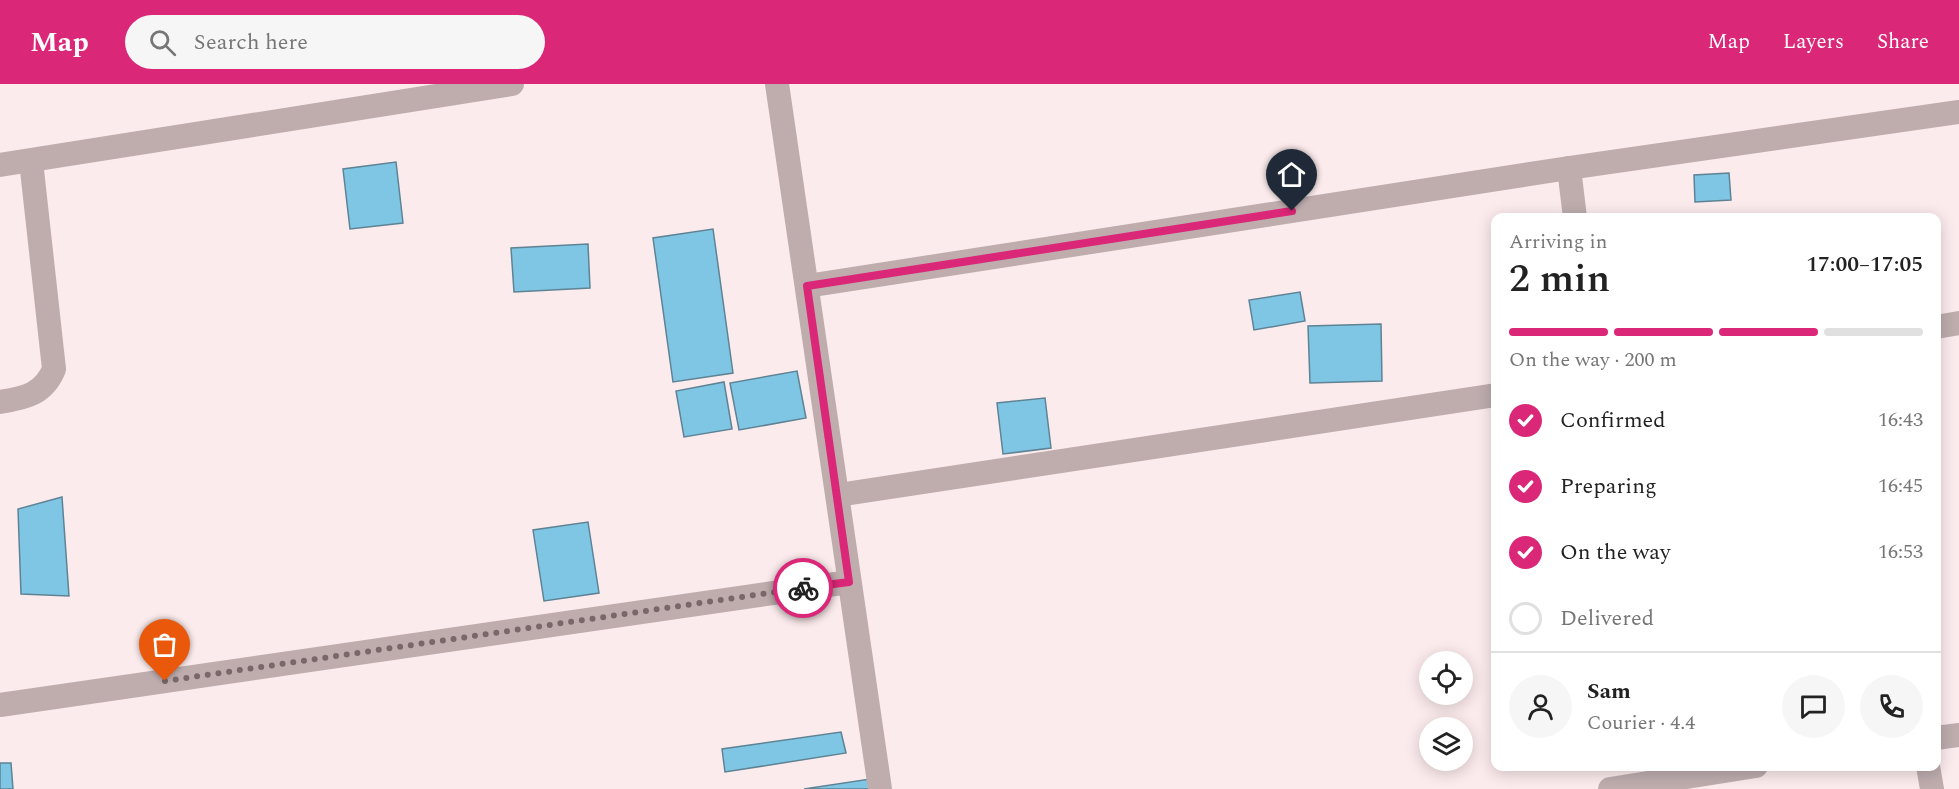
<!DOCTYPE html>
<meta charset="utf-8">
<style>
body{margin:0;font-family:Spectral,serif;background:#f6f6f6;color:#222;height:100vh;display:flex;flex-direction:column;font-size:22px;white-space:nowrap}
*{box-sizing:border-box;margin:0}
p{font-size:20px;color:#767676}
.icon{flex:none;width:33px;height:33px;fill:none;stroke:currentColor;stroke-width:2;stroke-linecap:round;stroke-linejoin:round}
.map{position:relative;flex:1;overflow:hidden}
.side{position:absolute;left:1491px;top:129px;width:450px;height:558px;display:flex;flex-direction:column;background:#fff;border-radius:12px;box-shadow:0 3px 15px #0003}
.side>*{flex:none}
.controls{position:absolute;left:1419px;top:567px;display:grid;gap:12px}
.controls a{display:grid;place-items:center;width:54px;height:54px;border-radius:50%;background:#fff;box-shadow:0 3px 15px #0003;font-size:30px}
.pin{position:absolute;display:grid;place-items:center;width:51px;height:51px;color:#fff;margin:-62px -26px;border-radius:50% 50% 50% 0;rotate:-45deg;box-shadow:0 0 6px #0007}
.pin .icon{rotate:45deg}
.courier{position:absolute;display:grid;place-items:center;width:60px;height:60px;margin:-30px;border:4px solid #db2777;border-radius:50%;background:#fff;color:#222;box-shadow:0 2px 8px #0007}
.headline em{font-style:normal;font-weight:600}
.headline div{display:flex;flex-direction:column-reverse}
.headline{display:flex;align-items:center;justify-content:space-between;height:102px;padding:0 18px}
h1{font-size:39px;font-weight:600;line-height:45px}
.bar{display:grid;grid-template-columns:repeat(4,1fr);gap:9px 6px;align-content:center;height:72px;padding:0 18px}
.bar i{height:8px;border-radius:4px;background:#e0e0e0}
.bar .on{background:#db2777}
.bar p{grid-column:span 4}
.line{display:flex;align-items:center;gap:15px;padding:0 18px;border-top:2px solid #e0e0e0}
.line div{flex:1}
.round{display:grid;place-items:center;flex:none;width:63px;height:63px;border-radius:32px;background:#f6f6f6}
ol{padding:0 18px;list-style:none}
li{display:flex;align-items:center;gap:18px;height:66px}
li p{margin-inline-start:auto}
li .icon{padding:6px;border-radius:50%;background:#db2777;color:#fff;stroke-width:4}
li:last-child{color:#767676}
li i{width:33px;height:33px;border:3px solid #e0e0e0;border-radius:50%}
header{display:flex;align-items:center;gap:36px;box-sizing:border-box;height:84px;padding:0 30px;background:#db2777;color:#fff}
header strong{font-size:28px}
nav{display:flex;gap:33px;margin-inline-start:auto;font-size:21px}
.search{width:420px;height:54px;background:#f6f6f6;display:flex;align-items:center;gap:15px;box-sizing:border-box;padding:0 21px;border-radius:33px;color:#767676;font-size:22px}
.map>svg:first-child{display:block}
.building{fill:#7fc6e5;stroke:#5e8394;stroke-width:1.5}
.lines{fill:none;stroke-linecap:round;stroke-linejoin:round}
.street{stroke:#bfadae;stroke-width:24}
.done{stroke:#786869;stroke-width:6;stroke-dasharray:0 10.8}
.route{stroke:#db2777;stroke-width:8}
</style>
<header>
<strong>Map</strong>
<div class="search"><svg class="icon" aria-label="search" viewBox="0 0 24 24"><circle cx="10" cy="10" r="6"/><path d="M15 15l6 6"/></svg>Search here</div>
<nav><a>Map</a><a>Layers</a><a>Share</a></nav>
</header>
<div class="map">
<svg width="1959" height="705" viewBox="0 0 1959 705">
<rect width="100%" height="100%" fill="#fcebec"/>
<g class="building">
<path d="M396,78L403,139L350,145L343,85Z"/>
<path d="M1729,89L1731,116L1695,118L1694,91Z"/>
<path d="M713,145L733,289L673,298L653,154Z"/>
<path d="M588,160L590,204L514,208L511,164Z"/>
<path d="M1300,208L1305,237L1254,246L1249,216Z"/>
<path d="M1381,240L1382,297L1310,299L1308,242Z"/>
<path d="M797,287L806,334L739,346L730,299Z"/>
<path d="M724,298L732,345L684,353L676,307Z"/>
<path d="M1045,314L1051,364L1003,370L997,319Z"/>
<path d="M62,413L69,512L21,510L18,425Z"/>
<path d="M588,438L599,509L544,517L533,446Z"/>
<path d="M841,648L846,669L725,688L722,665Z"/>
<path d="M0,679H11L13,705H0Z"/>
<path d="M870,695L871,705H804Z"/>
</g>
<g class="lines">
<g class="street">
<path d="M777,0L880,705"/>
<path d="M0,81L512,0"/>
<path d="M1569,84L1575,134"/>
<path d="M807,202L1569,84L1959,28"/>
<path d="M1936,243L1959,239"/>
<path d="M0,318C25,314 44,310 54,285L31,77"/>
<path d="M838,411L1496,311"/>
<path d="M0,621L849,498"/>
<path d="M1936,654L1959,651"/>
<path d="M1928,682L1932,705"/>
<path d="M1610,705L1756,682"/>
</g>
</g>
<g class="lines">
<path class="done" d="M165,597L803,504"/>
<path class="route" d="M803,504L849,498L807,202L1292,127"/>
</g>
</svg>
<div class="controls">
<a><svg class="icon" aria-label="locate" viewBox="0 0 24 24"><circle cx="12" cy="12" r="6"/><path d="M12 2v4M12 18v4M2 12h4M18 12h4"/></svg></a>
<a><svg class="icon" aria-label="layers" viewBox="0 0 24 24"><path d="M12 4l9 5-9 5-9-5zM3 14l9 5 9-5"/></svg></a>
</div>
<div class="pin" style="left:165px;top:597px;background:#ea580c"><svg class="icon" aria-label="bag" viewBox="0 0 24 24"><path d="M5 8h14l-1 12H6zM9 8a3 3 0 0 1 6 0"/></svg></div>
<div class="pin" style="left:1292px;top:127px;background:#1f2937"><svg class="icon" aria-label="home" viewBox="0 0 24 24"><path d="M3 11l9-7 9 7M6 9v11h12V9"/></svg></div>
<div class="courier" style="left:803px;top:504px"><svg class="icon" aria-label="bike" viewBox="0 0 24 24"><circle cx="6" cy="16" r="4"/><circle cx="18" cy="16" r="4"/><path d="M6 16l4-8h5l3 8M10 8l3 8H6M13 5h3"/></svg></div>
<section class="side">
<div class="headline"><div><h1>2 min</h1><p>Arriving in</p></div><em>17:00–17:05</em></div>
<div class="bar"><i class="on"></i><i class="on"></i><i class="on"></i><i></i><p>On the way · 200 m</p></div>
<ol>
<li><svg class="icon" aria-label="check" viewBox="0 0 24 24"><path d="M5 12l5 5 9-10"/></svg>Confirmed<p>16:43</p></li>
<li><svg class="icon" aria-label="check" viewBox="0 0 24 24"><path d="M5 12l5 5 9-10"/></svg>Preparing<p>16:45</p></li>
<li><svg class="icon" aria-label="check" viewBox="0 0 24 24"><path d="M5 12l5 5 9-10"/></svg>On the way<p>16:53</p></li>
<li><i></i>Delivered</li>
</ol>
<div class="line" style="height:108px"><a class="round"><svg class="icon" aria-label="person" viewBox="0 0 24 24"><circle cx="12" cy="8" r="4"/><path d="M4 21q1-7 8-7t8 7"/></svg></a><div><b>Sam</b><p>Courier · 4.4</p></div><a class="round"><svg class="icon" aria-label="chat" viewBox="0 0 24 24"><path d="M4 5h16v11H9l-5 4z"/></svg></a><a class="round"><svg class="icon" aria-label="phone" viewBox="0 0 24 24"><path d="M5 4h4l2 5-3 2q2 4 5 5l2-3 5 2v4C11 20 4 13 5 4z"/></svg></a></div>
</section>
</div>
